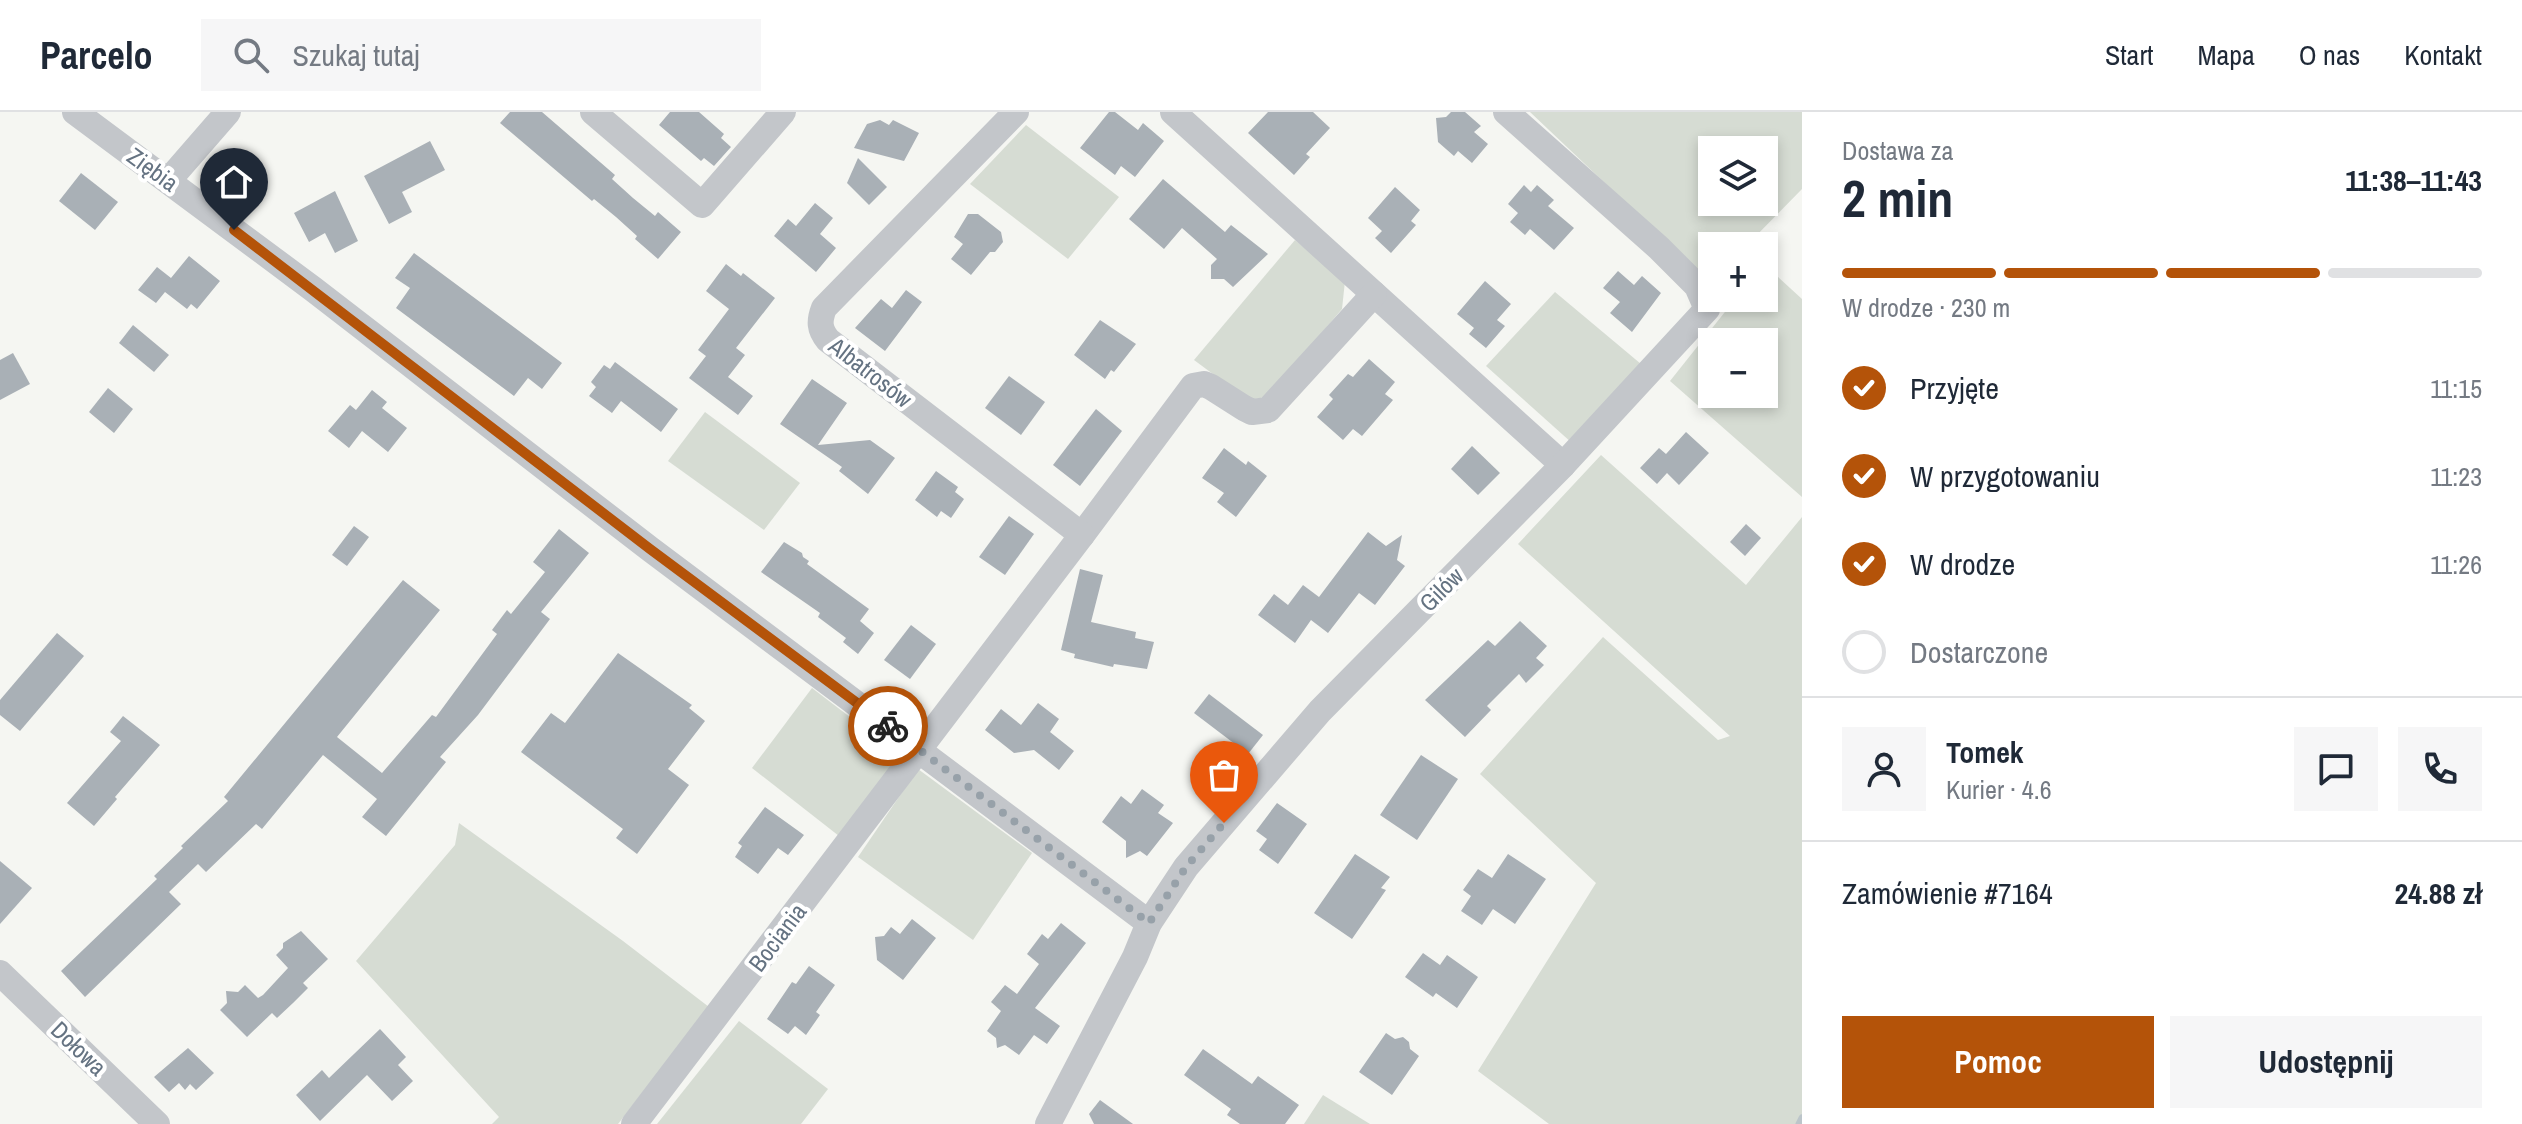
<!DOCTYPE html>
<html lang="pl">
<meta charset="utf-8">
<style>
body{margin:0;font-family:"Archivo Narrow",sans-serif;background:#f6f6f7;color:#1f2937;height:100vh;display:flex;flex-direction:column;font-size:30px;white-space:nowrap}
*{box-sizing:border-box;margin:0}
p{font-size:26px;color:#747a83}
.icon{flex:none;width:44px;height:44px;fill:none;stroke:currentColor;stroke-width:2;stroke-linecap:round;stroke-linejoin:round}
.map{position:relative;flex:1;overflow:hidden}
.panel{display:flex;flex-direction:column;background:#fff;width:720px}
.panel>*{flex:none}
.buttons{position:absolute;left:1698px;top:24px;display:grid;gap:16px}
.buttons a{display:grid;place-items:center;width:80px;height:80px;border-radius:0px;background:#fff;box-shadow:0 4px 12px #0003;font-size:40px}
.pin{position:absolute;display:grid;place-items:center;width:68px;height:68px;color:#fff;margin:-82px -34px;border-radius:50% 50% 50% 0;rotate:-45deg;box-shadow:0 0 8px #0007}
.pin .icon{rotate:45deg}
.courier{position:absolute;display:grid;place-items:center;width:80px;height:80px;margin:-40px;border:6px solid #b45309;border-radius:50%;background:#fff;color:#222;box-shadow:0 2px 10px #0007}
.summary em{font-style:normal;font-weight:700}
.summary div{display:flex;flex-direction:column-reverse}
.summary{display:flex;align-items:center;justify-content:space-between;height:136px;padding:0 40px}
h1{font-size:52px;font-weight:700;line-height:60px}
.bar{display:grid;grid-template-columns:repeat(4,1fr);gap:12px 8px;align-content:center;height:96px;padding:0 40px}
.bar i{height:10px;border-radius:6px;background:#e0e1e3}
.bar .active{background:#b45309}
.bar p{grid-column:span 4}
.line{display:flex;align-items:center;gap:20px;padding:0 40px;border-top:2px solid #e0e1e3}
.line div{flex:1}
.round{display:grid;place-items:center;flex:none;width:84px;height:84px;border-radius:0px;background:#f6f6f7}
ol{padding:0 40px;list-style:none}
li{display:flex;align-items:center;gap:24px;height:88px}
li p{margin-inline-start:auto}
li .icon{padding:8px;border-radius:50%;background:#b45309;color:#fff;stroke-width:4}
li:last-child{color:#747a83}
li i{width:44px;height:44px;border:4px solid #e0e1e3;border-radius:50%}
.cta{display:flex;gap:16px;margin-top:auto;padding:16px 40px}
.cta a{flex:1;height:92px;border-radius:0px;background:#b45309;color:#fff;font-size:32px;font-weight:700;line-height:92px;text-align:center}
.cta a+a{background:#f6f6f7;color:#1f2937}
header{display:flex;align-items:center;gap:48px;box-sizing:border-box;height:112px;padding:0 40px;background:#fff;border-bottom:2px solid #e0e1e3}
header strong{font-size:38px}
nav{display:flex;gap:44px;margin-inline-start:auto;font-size:28px}
.search{width:560px;height:72px;background:#f6f6f7;display:flex;align-items:center;gap:20px;box-sizing:border-box;padding:0 28px;border-radius:0px;color:#747a83;font-size:30px}
main{display:flex;flex:1;min-height:0}
.map>svg:first-child{display:block}
.green{fill:#d6dcd3;fill-rule:evenodd}
.lines{fill:none;stroke-linecap:round;stroke-linejoin:round}
.stream{stroke:#bcc5ca;stroke-width:7}
.building{fill:#a9b0b6}
.minor{stroke:#c3c6ca;stroke-width:26}
.done{stroke:#97a1a9;stroke-width:8;stroke-dasharray:0 14.4}
.route{stroke:#b45309;stroke-width:10}
.labels{text-anchor:middle;dominant-baseline:central;stroke-width:8;stroke-linejoin:round;paint-order:stroke}
.street-label{font-size:24px;fill:#657382;stroke:#fff}
</style>
<header>
<strong>Parcelo</strong>
<div class="search"><svg class="icon" aria-label="search" viewBox="0 0 24 24"><circle cx="10" cy="10" r="6"/><path d="M15 15l6 6"/></svg>Szukaj tutaj</div>
<nav><a>Start</a><a>Mapa</a><a>O nas</a><a>Kontakt</a></nav>
</header>
<main>
<div class="map">
<svg width="1802" height="1012" viewBox="0 0 1802 1012">
<rect width="100%" height="100%" fill="#f5f6f2"/>
<g class="green">
<path d="M1530,0H1802V77L1746,134H1712V170L1703,164ZM1712,38H1764V90H1712Z"/>
<path d="M1026,13L1119,85L1068,147L970,72Z"/>
<path d="M1295,128L1345,169L1342,197L1267,285L1248,288L1194,248Z"/>
<path d="M1764,152L1802,187V385L1670,269L1736,186H1764ZM1712,230H1764V282H1712Z"/>
<path d="M1555,180L1641,252L1572,331L1486,254Z"/>
<path d="M705,300L800,371L764,418L668,349Z"/>
<path d="M1601,343L1746,473L1802,405V1012H1549L1478,959L1596,771L1480,662L1603,525L1718,628L1730,624L1518,432Z"/>
<path d="M812,576L901,644L839,724L752,656Z"/>
<path d="M918,657L1032,741L973,828L858,745Z"/>
<path d="M459,711L623,829L709,895L618,1012H492L499,1005L356,849L455,733Z"/>
<path d="M739,909L828,977L801,1012H657Z"/>
<path d="M1323,983L1370,1012H1304Z"/>
</g>
<g class="lines">
<path class="stream" d="M1799,1012L1802,1006"/>
</g>
<g class="building">
<path d="M510,0H542L615,63L612,67L633,86L655,104L658,100L681,120L658,147L635,127L637,124L616,105L594,87L592,89L500,11Z"/>
<path d="M670,0H699L724,22L721,26L731,35L714,54L704,46L701,49L659,13Z"/>
<path d="M1109,0H1115L1138,18L1143,11L1164,29L1135,65L1121,54L1115,63L1080,36Z"/>
<path d="M1268,0H1313L1330,16L1306,42L1310,45L1294,63L1248,21Z"/>
<path d="M1451,0H1465L1481,14L1474,20L1488,32L1472,51L1458,39L1454,44L1438,30L1436,6L1446,5Z"/>
<path d="M880,8L889,13L893,8L919,21L904,49L854,36L867,12Z"/>
<path d="M430,29L445,58L402,80L412,100L389,112L364,64Z"/>
<path d="M858,46L887,75L869,93L847,71Z"/>
<path d="M81,61L118,90L95,118L59,89Z"/>
<path d="M1163,67L1225,120L1231,113L1268,142L1233,175L1224,167H1211V153L1217,147L1182,116L1164,137L1129,107Z"/>
<path d="M1524,73L1531,80L1537,73L1554,88L1548,94L1574,116L1554,138L1530,117L1525,123L1510,110L1518,101L1508,92Z"/>
<path d="M1395,75L1420,98L1411,109L1416,113L1391,141L1375,126L1382,119L1368,106Z"/>
<path d="M335,79L358,129L335,141L325,121L309,130L294,101Z"/>
<path d="M815,91L833,106L820,122L836,136L816,160L774,124L788,107L796,114Z"/>
<path d="M968,102H978L1001,120L1003,130L995,140H990L971,163L951,147L963,132L954,125Z"/>
<path d="M414,141L562,251L542,277L528,266L514,284L396,196L410,176L395,166Z"/>
<path d="M189,144L220,169L197,197L191,192L187,197L165,180L156,191L138,178L157,155L171,166Z"/>
<path d="M726,152L741,164L743,161L775,186L736,236L745,243L728,265L753,284L738,303L689,266L706,244L698,238L729,197L706,179Z"/>
<path d="M1618,159L1634,173L1642,164L1661,181L1632,220L1610,201L1620,190L1603,176Z"/>
<path d="M1485,169L1511,192L1497,208L1505,214L1486,236L1469,222L1474,216L1457,202Z"/>
<path d="M906,178L922,190L885,239L855,216L881,187L892,196Z"/>
<path d="M1100,208L1136,232L1114,260L1111,258L1105,267L1074,243Z"/>
<path d="M133,213L169,243L154,260L119,231Z"/>
<path d="M13,241L30,272L0,288V248Z"/>
<path d="M1369,247L1395,270L1385,282L1393,288L1362,324L1353,317L1343,328L1317,305L1333,287L1329,283L1348,262L1353,265Z"/>
<path d="M615,250L678,297L661,320L621,289L612,301L589,284L596,275L591,270L604,253L610,257Z"/>
<path d="M1009,264L1045,290L1021,323L985,296Z"/>
<path d="M812,267L847,291L818,333L870,328L895,346L868,382L839,359L842,355L780,312Z"/>
<path d="M108,276L133,297L114,321L89,300Z"/>
<path d="M372,278L387,290L382,296L407,316L388,340L362,319L349,336L328,319L350,293L356,298Z"/>
<path d="M1096,297L1122,319L1080,374L1053,353Z"/>
<path d="M1686,320L1709,341L1679,373L1667,361L1657,372L1640,356L1659,336L1666,342Z"/>
<path d="M1472,334L1500,361L1478,383L1451,357Z"/>
<path d="M1224,336L1246,353L1248,349L1267,364L1236,405L1217,390L1224,381L1202,366Z"/>
<path d="M936,359L958,375L955,380L964,387L951,406L941,399L937,405L915,388Z"/>
<path d="M1009,404L1034,422L1005,463L979,445Z"/>
<path d="M1746,412L1761,426L1745,444L1730,430Z"/>
<path d="M354,414L369,425L347,454L332,443Z"/>
<path d="M559,417L589,441L541,500L550,507L478,603L440,645L446,650L386,724L362,705L377,687L323,643L262,717L256,712L206,760L198,752L169,780L181,792L85,885L61,859L157,767L154,764L183,736L181,734L228,689L224,685L403,468L440,498L337,625L382,661L432,603L436,605L497,522L492,518L507,498L511,502L545,460L533,450Z"/>
<path d="M1368,420L1386,434L1402,423L1397,448L1405,454L1375,493L1359,481L1328,521L1311,508L1295,531L1258,503L1274,482L1288,493L1303,473L1319,485Z"/>
<path d="M784,430L802,441L803,445L809,449L807,452L869,497L860,509L874,521L858,542L843,530L846,526L818,505L820,501L761,460Z"/>
<path d="M1080,457L1103,463L1091,510L1136,520L1135,526L1154,530L1147,557L1114,552L1113,555L1074,546L1075,542L1061,538Z"/>
<path d="M1520,509L1547,534L1536,546L1544,553L1526,571L1519,562L1487,594L1491,598L1465,625L1425,588L1488,528L1495,534Z"/>
<path d="M911,513L936,532L910,567L884,548Z"/>
<path d="M57,521L84,544L20,619L0,603V588Z"/>
<path d="M618,541L692,593L689,596L705,609L668,657L689,673L637,742L616,726L623,717L521,640L551,601L565,611Z"/>
<path d="M1209,582L1263,623L1248,642L1194,601Z"/>
<path d="M1038,591L1059,607L1050,620L1074,639L1059,658L1034,638L1014,641L985,618L1001,597L1021,613Z"/>
<path d="M123,604L160,633L115,685L117,687L94,714L67,691L121,629L110,620Z"/>
<path d="M1421,643L1458,667L1417,728L1380,703Z"/>
<path d="M1142,677L1164,693L1158,701L1173,711L1147,744L1140,739L1126,746V729L1102,710L1121,684L1131,692Z"/>
<path d="M1277,691L1307,712L1278,752L1259,738L1267,727L1256,719Z"/>
<path d="M765,695L804,723L788,743L778,736L758,762L735,745L742,734L738,731Z"/>
<path d="M1355,742L1390,765L1381,776L1386,778L1352,827L1314,801Z"/>
<path d="M1508,742L1546,767L1515,812L1493,797L1482,813L1461,799L1471,784L1463,778L1478,757L1492,766Z"/>
<path d="M0,749L32,776L0,812Z"/>
<path d="M912,807L936,826L903,868L877,848L875,825L884,824L891,815L900,822Z"/>
<path d="M1061,811L1086,831L1035,896L1060,914L1047,932L1034,923L1019,943L1005,933L997,936L996,926L987,919L1001,899L991,890L1005,873L1017,882L1039,852L1027,842L1042,822L1048,827Z"/>
<path d="M301,819L328,847L303,871L308,876L293,891L277,906L272,901L247,925L220,898L227,891L226,879L238,880L245,873L258,886L263,883L288,856L276,843L283,836V831Z"/>
<path d="M1423,841L1440,853L1447,843L1478,865L1457,896L1436,881L1433,885L1405,865Z"/>
<path d="M809,854L835,873L816,900L820,903L806,923L795,914L788,922L767,907L792,870L796,872Z"/>
<path d="M380,917L406,945L398,953L413,969L392,989L367,963L320,1009L296,983L322,958L329,966Z"/>
<path d="M1386,921L1395,927L1403,925L1409,930L1410,937L1419,944L1392,983L1359,960Z"/>
<path d="M188,936L214,961L196,978L190,972L185,978L179,971L169,980L154,965Z"/>
<path d="M1203,937L1252,972L1258,964L1299,993L1285,1012H1240L1227,1003L1231,997L1184,963Z"/>
<path d="M1100,988L1133,1012H1094L1089,1002Z"/>
</g>
<g class="lines">
<g class="minor">
<path d="M75,0L313,177L650,437L1149,811"/>
<path d="M593,0L702,93L783,0"/>
<path d="M1173,0L1563,353"/>
<path d="M168,69L228,0"/>
<path d="M1082,423L1193,274L1204,272L1211,275L1244,296L1252,300L1268,298L1374,182"/>
<path d="M0,861L157,1012"/>
<path d="M634,1012L1082,423L828,228C819,217 819,209 824,196L1016,0"/>
<path d="M1048,1012L1135,845L1149,811L1186,755L1320,599L1563,353L1707,197L1697,174L1659,136L1506,0"/>
</g>
</g>
<g class="lines">
<path class="done" d="M888,614L1149,811L1186,755L1224,711"/>
<path class="route" d="M234,118L650,437L888,614"/>
</g>
<g class="labels">
<g class="street-label">
<text transform="translate(153 57) rotate(36)">Ziębia</text>
<text transform="translate(871 260) rotate(38)">Albatrosów</text>
<text transform="translate(1441 477) rotate(-45)">Gilów</text>
<text transform="translate(777 825) rotate(-53)">Bociania</text>
<text transform="translate(79 936) rotate(44)">Dołowa</text>
</g>
</g>
</svg>
<div class="buttons">
<a><svg class="icon" aria-label="layers" viewBox="0 0 24 24"><path d="M12 4l9 5-9 5-9-5zM3 14l9 5 9-5"/></svg></a>
<a>+</a>
<a>−</a>
</div>
<div class="pin" style="left:1224px;top:711px;background:#ea580c"><svg class="icon" aria-label="bag" viewBox="0 0 24 24"><path d="M5 8h14l-1 12H6zM9 8a3 3 0 0 1 6 0"/></svg></div>
<div class="pin" style="left:234px;top:118px;background:#1f2937"><svg class="icon" aria-label="home" viewBox="0 0 24 24"><path d="M3 11l9-7 9 7M6 9v11h12V9"/></svg></div>
<div class="courier" style="left:888px;top:614px"><svg class="icon" aria-label="bike" viewBox="0 0 24 24"><circle cx="6" cy="16" r="4"/><circle cx="18" cy="16" r="4"/><path d="M6 16l4-8h5l3 8M10 8l3 8H6M13 5h3"/></svg></div>
</div>
<section class="panel">
<div class="summary"><div><h1>2 min</h1><p>Dostawa za</p></div><em>11:38–11:43</em></div>
<div class="bar"><i class="active"></i><i class="active"></i><i class="active"></i><i></i><p>W drodze · 230 m</p></div>
<ol>
<li><svg class="icon" aria-label="check" viewBox="0 0 24 24"><path d="M5 12l5 5 9-10"/></svg>Przyjęte<p>11:15</p></li>
<li><svg class="icon" aria-label="check" viewBox="0 0 24 24"><path d="M5 12l5 5 9-10"/></svg>W przygotowaniu<p>11:23</p></li>
<li><svg class="icon" aria-label="check" viewBox="0 0 24 24"><path d="M5 12l5 5 9-10"/></svg>W drodze<p>11:26</p></li>
<li><i></i>Dostarczone</li>
</ol>
<div class="line" style="height:144px"><a class="round"><svg class="icon" aria-label="person" viewBox="0 0 24 24"><circle cx="12" cy="8" r="4"/><path d="M4 21q1-7 8-7t8 7"/></svg></a><div><b>Tomek</b><p>Kurier · 4.6</p></div><a class="round"><svg class="icon" aria-label="chat" viewBox="0 0 24 24"><path d="M4 5h16v11H9l-5 4z"/></svg></a><a class="round"><svg class="icon" aria-label="phone" viewBox="0 0 24 24"><path d="M5 4h4l2 5-3 2q2 4 5 5l2-3 5 2v4C11 20 4 13 5 4z"/></svg></a></div>
<div class="line" style="height:104px"><div>Zamówienie #7164</div><b>24.88 zł</b></div>
<div class="cta"><a>Pomoc</a><a>Udostępnij</a></div>
</section>
</main>
